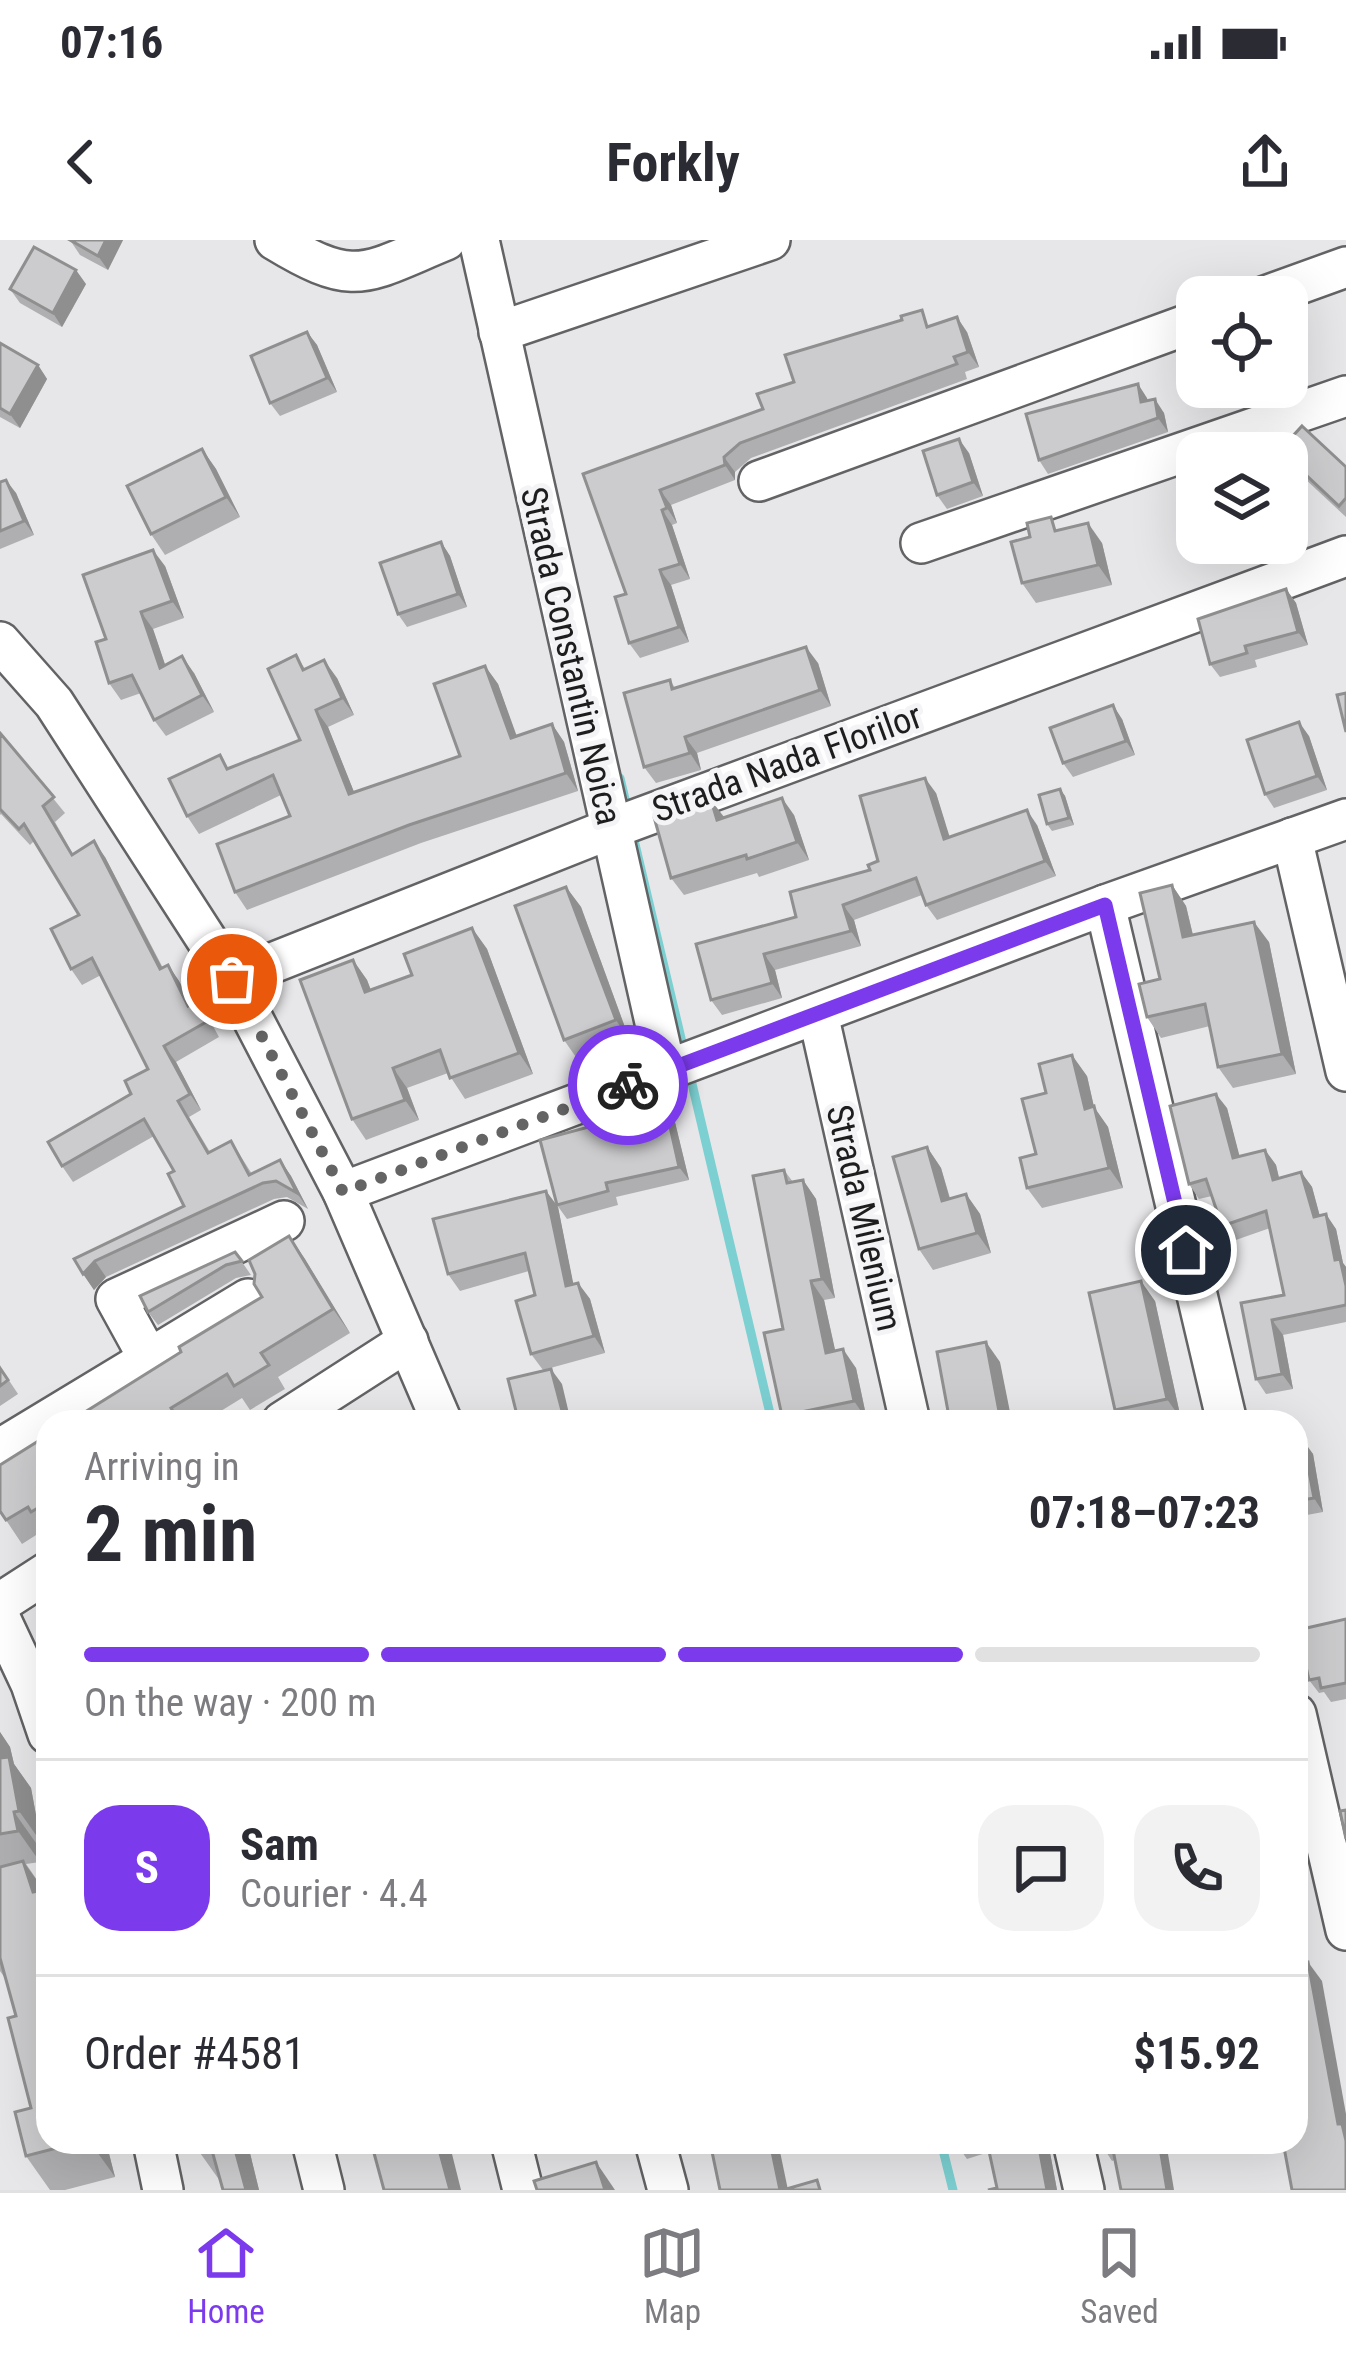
<!DOCTYPE html>
<meta charset="utf-8">
<style>
body{margin:0;font-family:"Roboto Condensed",sans-serif;background:#f2f2f3;color:#2b2b33;height:100vh;display:flex;flex-direction:column;font-size:45px;white-space:nowrap}
*{box-sizing:border-box;margin:0}
p{font-size:39px;color:#7c7c81}
.icon{flex:none;width:66px;height:66px;fill:none;stroke:currentColor;stroke-width:2;stroke-linecap:round;stroke-linejoin:round}
.map{position:relative;flex:1;overflow:hidden}
.side{position:absolute;left:36px;top:1170px;width:1272px;height:744px;display:flex;flex-direction:column;background:#fff;border-radius:36px;box-shadow:0 12px 48px #0002}
.side>*{flex:none}
.controls{position:absolute;left:1176px;top:36px;display:grid;gap:24px}
.controls a{display:grid;place-items:center;width:132px;height:132px;border-radius:24px;background:#fff;box-shadow:0 12px 48px #0002;font-size:60px}
.pin{position:absolute;display:grid;place-items:center;width:102px;height:102px;color:#fff;margin:-51px;border:6px solid #fff;border-radius:50%;box-shadow:0 3px 12px #0007}
.courier{position:absolute;display:grid;place-items:center;width:120px;height:120px;margin:-60px;border:9px solid #7c3aed;border-radius:50%;background:#fff;color:#222;box-shadow:0 3px 15px #0007}
.overview em{font-style:normal;font-weight:700}
.overview div{display:flex;flex-direction:column-reverse}
.overview{display:flex;align-items:center;justify-content:space-between;height:204px;padding:0 48px}
h1{font-size:78px;font-weight:700;line-height:90px}
.bar{display:grid;grid-template-columns:repeat(4,1fr);gap:18px 12px;align-content:center;height:144px;padding:0 48px}
.bar i{height:15px;border-radius:9px;background:#e1e1e2}
.bar .active{background:#7c3aed}
.bar p{grid-column:span 4}
.line{display:flex;align-items:center;gap:30px;padding:0 48px;border-top:3px solid #e1e1e2}
.line div{flex:1}
.round{display:grid;place-items:center;flex:none;width:126px;height:126px;border-radius:36px;background:#f2f2f3}
.status{display:flex;justify-content:space-between;align-items:center;height:84px;padding:0 60px;background:#fff;direction:ltr}
.status svg{height:33px;fill:currentColor}
header{display:flex;justify-content:space-between;align-items:center;height:156px;padding:0 48px;background:#fff;font-size:54px;font-weight:700}
.tab-bar{display:flex;justify-content:space-around;align-items:center;height:168px;border-top:3px solid #e1e1e2;background:#fff;font-size:33px;color:#7c7c81}
.tab-bar a{display:grid;justify-items:center;gap:6px}
.tab-bar .active{color:#7c3aed}
.map>svg:first-child{display:block}
.lines{fill:none;stroke-linecap:round;stroke-linejoin:round}
.stream{stroke:#7cd0d2;stroke-width:9}
.minor-casing{stroke:#636365;stroke-width:44}
.minor{stroke:#fff;stroke-width:39}
.wall{fill:#afafb1}
.shaded-wall{fill:#8f8f90}
.building{fill:#ccccce;stroke:#8f8f90;stroke-width:3}
.done{stroke:#646465;stroke-width:12;stroke-dasharray:0 21.6}
.route{stroke:#7c3aed;stroke-width:15}
.labels{text-anchor:middle;dominant-baseline:central;stroke-width:10;stroke-linejoin:round;paint-order:stroke}
.street-label{font-size:36px;fill:#1e1d1e;stroke:#f4f4f7}
</style>
<div class="status"><b>07:16</b><svg viewBox="0 0 49 12"><path d="M0 12V9h3v3zM5 12V6h3v6zM10 12V3h3v9zM15 12V0h3v12zM26 1h20v11H26zM47 4h2v5h-2z"/></svg></div>
<header><svg class="icon" aria-label="back" viewBox="0 0 24 24"><path d="M15 5l-7 7 7 7"/></svg>Forkly<svg class="icon" aria-label="share" viewBox="0 0 24 24"><path d="M12 15V3M7 8l5-5 5 5M5 13v7h14v-7"/></svg></header>
<div class="map">
<svg width="1346" height="1950" viewBox="0 0 1346 1950">
<rect width="100%" height="100%" fill="#e7e7e9"/>
<g class="lines">
<g class="stream">
<path d="M620,538L625,559"/>
<path d="M635,604L685,815"/>
<path d="M689,831L772,1182"/>
<path d="M941,1902L953,1950"/>
</g>
<defs>
<g id="minor">
<path d="M275,0C356,49 363,34 446,0"/>
<path d="M479,0L666,831"/>
<path d="M1263,57L1346,27"/>
<path d="M499,92L770,0"/>
<path d="M759,241L1197,81"/>
<path d="M921,303L1346,156"/>
<path d="M0,402L54,463L232,739L343,952L442,1182"/>
<path d="M1292,598L1346,831"/>
<path d="M1105,665L1227,1182"/>
<path d="M232,739L610,589L1346,316"/>
<path d="M818,774L910,1182"/>
<path d="M343,952L1105,665L1346,579"/>
<path d="M149,1119L116,1059L284,981"/>
<path d="M282,1182L408,1101"/>
<path d="M0,1209L248,1059"/>
<path d="M0,1363L48,1332"/>
<path d="M0,1378L31,1444L48,1494"/>
<path d="M1296,1474L1346,1690"/>
<path d="M153,1902L163,1950"/>
<path d="M312,1902L324,1950"/>
<path d="M511,1902L523,1950"/>
<path d="M655,1902L668,1950"/>
<path d="M1073,1902L1084,1950"/>
</g>
</defs>
<use href="#minor" class="minor-casing"/>
<use href="#minor" class="minor"/>
</g>
<g class="wall">
<path d="M70,0H123L108,30L80,15Z"/>
<path d="M86,44L62,87L20,63L10,49Z"/>
<path d="M933,85L967,92L979,127L965,132L967,139L751,218L735,232V240L671,265L677,283L672,285L690,339L671,345L689,402L640,418L629,403L626,354L583,234L763,169L794,142Z"/>
<path d="M307,92L317,105L337,152L280,176L270,163Z"/>
<path d="M0,103L38,125L47,139L20,188L0,177Z"/>
<path d="M1138,144L1148,161L1164,173L1168,192L1048,234L1039,220Z"/>
<path d="M202,209L216,229L240,277L165,315L151,294Z"/>
<path d="M969,213L983,256L947,269L937,255Z"/>
<path d="M1287,213L1346,227V277L1289,224L1287,220Z"/>
<path d="M0,242L16,253L34,295L0,309Z"/>
<path d="M1060,290L1102,303L1112,345L1036,363L1022,343Z"/>
<path d="M441,302L450,316L467,367L407,387L398,374Z"/>
<path d="M165,326L184,378L153,389L165,425L194,433L214,472L166,496L154,480L141,453L121,460L109,443L106,399Z"/>
<path d="M1286,349L1296,363L1308,405L1255,420L1257,427L1220,437L1210,424Z"/>
<path d="M296,415L305,429L337,438L354,475L328,487L354,552L460,516L485,426L498,444L516,496L552,484L564,502L578,551L421,603L247,670L235,652L290,576L281,555L199,594L187,576L230,528L300,500Z"/>
<path d="M818,423L831,466L697,513L701,530L656,543L644,527L670,440L675,448Z"/>
<path d="M1122,479L1135,515L1073,537L1063,523Z"/>
<path d="M0,493L65,573L55,582L73,614L105,617L163,728L168,725L179,741L191,764L208,777L219,797L176,822L201,870L189,877L210,912L231,901L252,934L280,920L291,936L308,969L287,957L274,959L106,1037L94,1050L74,1019L184,966L174,931L154,896L73,942L62,926L131,854L148,829L101,735L82,745L71,729L79,675L34,601L30,605L1,574L0,575Z"/>
<path d="M1309,496L1327,550L1274,568L1265,554Z"/>
<path d="M1060,549L1065,556L1074,585L1052,591L1047,584Z"/>
<path d="M936,553L949,597L1037,585L1056,636L937,680L926,665L922,655L854,680L861,706L775,730L782,758L722,775L711,760L796,677L870,630Z"/>
<path d="M794,575L809,620L759,637L757,633L684,655L671,638L724,577Z"/>
<path d="M1172,645L1186,666L1193,695L1269,702L1296,834L1233,848L1218,827L1210,786L1161,798L1147,777L1160,739Z"/>
<path d="M566,647L581,667L630,801L578,820L564,800Z"/>
<path d="M472,688L487,709L533,834L465,859L448,833L407,848L419,880L366,900L352,879L353,720L367,740L371,750L412,735Z"/>
<path d="M1087,836L1094,867L1108,887L1123,948L1042,968L1027,948L1036,914L1046,853Z"/>
<path d="M664,860L673,874L689,940L616,957L618,965L567,979L557,965Z"/>
<path d="M1227,868L1239,916L1265,910L1276,925L1279,938L1301,932L1312,947L1320,976L1336,989L1343,1023L1346,1027V1082L1283,1095L1293,1149L1266,1154L1256,1139L1241,1063L1284,1055L1270,988L1233,1001L1222,986L1212,956L1199,959L1189,944Z"/>
<path d="M927,907L941,928L950,958L966,954L980,974L991,1013L933,1030L919,1009Z"/>
<path d="M784,930L793,942L803,940L816,959L835,1058L824,1060L835,1111L856,1128L867,1180L858,1182H786L782,1176Z"/>
<path d="M546,951L558,967L573,1044L578,1043L590,1059L605,1113L543,1130L531,1114L535,1055L529,1031L460,1051L448,1034Z"/>
<path d="M289,996L350,1093L278,1137L285,1149L250,1170L242,1158L203,1182H69L181,1112L262,1057Z"/>
<path d="M235,1012L251,1035L236,1038L158,1085L148,1072Z"/>
<path d="M1155,1061L1181,1179L1168,1182H1123L1115,1170Z"/>
<path d="M0,1127L18,1154L0,1166Z"/>
<path d="M48,1195V1295L44,1290L22,1304L6,1280Z"/>
<path d="M1296,1201L1313,1214L1323,1272L1296,1277Z"/>
<path d="M1346,1379V1459L1331,1462L1324,1452L1319,1453L1309,1440Z"/>
<path d="M0,1492L10,1507L14,1524L31,1548L41,1602L36,1603L40,1622L26,1624L48,1656V1902H106L115,1937L65,1950H50L26,1916L31,1868L16,1776L7,1741L0,1731Z"/>
<path d="M196,1902H261L248,1905L259,1950H223L220,1941L198,1910Z"/>
<path d="M955,1902H1048L1057,1950H988L997,1948L989,1912L967,1919Z"/>
<path d="M1101,1902H1166L1112,1921L1103,1907Z"/>
</g>
<g class="shaded-wall">
<path d="M106,0H123L108,30L98,16Z"/>
<path d="M76,30L86,44L62,87L53,73Z"/>
<path d="M957,77L967,92L979,127L968,112Z"/>
<path d="M307,92L317,105L337,152L327,138Z"/>
<path d="M38,125L47,139L20,188L10,174Z"/>
<path d="M1138,144L1147,158L1151,176L1141,162Z"/>
<path d="M1155,159L1164,173L1168,192L1158,178Z"/>
<path d="M959,199L969,213L983,256L973,242Z"/>
<path d="M202,209L216,229L240,277L226,257Z"/>
<path d="M724,217L735,232V240L725,225Z"/>
<path d="M6,240L16,253L34,295L24,281Z"/>
<path d="M660,250L671,265L677,283L667,268Z"/>
<path d="M662,270L672,285L690,339L680,324Z"/>
<path d="M1088,283L1102,303L1112,345L1098,325Z"/>
<path d="M441,302L450,316L467,367L458,354Z"/>
<path d="M153,310L165,326L184,378L172,361Z"/>
<path d="M660,330L671,345L689,402L679,387Z"/>
<path d="M1286,349L1296,363L1308,405L1298,392Z"/>
<path d="M141,372L153,389L172,445L160,428Z"/>
<path d="M806,407L818,423L831,466L820,450Z"/>
<path d="M182,416L194,433L214,472L202,455Z"/>
<path d="M324,420L337,438L354,475L342,458Z"/>
<path d="M485,426L498,444L524,516L511,498Z"/>
<path d="M1113,465L1122,479L1135,515L1126,501Z"/>
<path d="M316,470L328,487L362,572L349,554Z"/>
<path d="M1299,482L1309,496L1327,550L1317,536Z"/>
<path d="M552,484L564,502L578,551L566,533Z"/>
<path d="M685,497L697,513L701,530L690,513Z"/>
<path d="M925,538L936,553L955,614L944,599Z"/>
<path d="M1060,549L1065,556L1074,585L1069,578Z"/>
<path d="M782,558L794,575L809,620L797,602Z"/>
<path d="M711,560L724,577L717,580Z"/>
<path d="M1027,570L1037,585L1056,636L1045,621Z"/>
<path d="M94,601L105,617L171,745L160,729Z"/>
<path d="M1172,645L1186,666L1198,717L1183,697Z"/>
<path d="M566,647L581,667L630,801L616,780Z"/>
<path d="M843,665L854,680L861,706L851,691Z"/>
<path d="M1254,682L1269,702L1296,834L1282,814Z"/>
<path d="M472,688L487,709L533,834L519,813Z"/>
<path d="M764,714L775,730L782,758L772,743Z"/>
<path d="M353,720L367,740L379,772L365,752Z"/>
<path d="M168,725L179,741L200,782L188,766Z"/>
<path d="M164,806L176,822L201,870L190,854Z"/>
<path d="M1072,815L1087,836L1094,867L1108,887L1123,948L1109,928L1085,869Z"/>
<path d="M393,828L407,848L419,880L405,860Z"/>
<path d="M1216,854L1227,868L1244,933L1233,918Z"/>
<path d="M664,860L673,874L689,940L679,927Z"/>
<path d="M927,907L941,928L956,981L942,961Z"/>
<path d="M1265,910L1276,925L1283,955L1273,940Z"/>
<path d="M280,920L291,936L308,969L297,953Z"/>
<path d="M1301,932L1312,947L1324,992L1314,977Z"/>
<path d="M803,940L816,959L835,1058L822,1039Z"/>
<path d="M546,951L558,967L577,1062L566,1046Z"/>
<path d="M966,954L980,974L991,1013L977,993Z"/>
<path d="M1326,974L1336,989L1343,1023L1346,1027V1046L1335,1020Z"/>
<path d="M289,996L305,1019L350,1093L333,1069Z"/>
<path d="M95,1021L106,1037L94,1050L83,1034Z"/>
<path d="M811,1041L824,1060L840,1132L826,1113Z"/>
<path d="M1141,1041L1155,1061L1181,1179L1167,1159Z"/>
<path d="M578,1043L590,1059L605,1113L594,1096Z"/>
<path d="M1272,1080L1283,1095L1293,1149L1282,1134Z"/>
<path d="M986,1102L1000,1122L1012,1182H1001Z"/>
<path d="M843,1109L856,1128L867,1180L854,1161Z"/>
<path d="M551,1129L562,1144L571,1182H565Z"/>
<path d="M1303,1200L1313,1214L1323,1272L1314,1258Z"/>
<path d="M0,1492L10,1507L14,1524L31,1548L41,1602L19,1571L0,1522Z"/>
<path d="M14,1572L36,1603L40,1622L18,1591Z"/>
<path d="M23,1621L48,1656V1698L33,1652Z"/>
<path d="M1308,1722L1322,1741L1346,1874V1901L1338,1884Z"/>
<path d="M90,1902H106L115,1937Z"/>
<path d="M233,1902H245L248,1905L259,1950H246Z"/>
<path d="M437,1902H449L461,1950H450Z"/>
<path d="M770,1902H778L788,1950H780Z"/>
<path d="M1038,1902H1048L1057,1950H1047Z"/>
<path d="M1159,1902H1166L1174,1950H1167Z"/>
<path d="M596,1922L615,1950H605Z"/>
</g>
<g class="building">
<path d="M70,0H106L98,16Z"/>
<path d="M34,7L76,30L53,73L10,49Z"/>
<path d="M922,70L927,87L957,77L968,112L954,117L957,124L740,203L724,217L725,225L660,250L667,268L662,270L680,324L660,330L679,387L629,403L615,357L626,354L583,234L763,169L757,154L794,142L785,115L902,80L901,76Z"/>
<path d="M307,92L327,138L270,163L251,116Z"/>
<path d="M0,103L38,125L10,174L0,168Z"/>
<path d="M1138,144L1141,162L1155,159L1158,178L1039,220L1026,174Z"/>
<path d="M1302,186L1346,227V258L1339,266L1287,217V213H1283L1280,210Z"/>
<path d="M959,199L973,242L937,255L923,211Z"/>
<path d="M202,209L226,257L151,294L127,246Z"/>
<path d="M6,240L24,281L0,291V242Z"/>
<path d="M1051,277L1055,291L1088,283L1098,325L1022,343L1011,302L1030,297L1027,283Z"/>
<path d="M441,302L458,354L398,374L380,323Z"/>
<path d="M153,310L172,361L141,372L160,428L182,416L202,455L154,480L132,435L109,443L96,402L106,399L83,335Z"/>
<path d="M1286,349L1298,392L1245,406L1247,413L1210,424L1198,379Z"/>
<path d="M806,407L820,450L685,497L690,513L644,527L624,453L670,440L672,449Z"/>
<path d="M296,415L303,430L324,420L342,458L316,470L349,554L460,516L434,444L485,426L511,498L552,484L566,533L409,585L235,652L217,604L290,576L273,535L187,576L169,539L220,515L227,529L300,500L268,429Z"/>
<path d="M1346,453V492L1337,455Z"/>
<path d="M1113,465L1126,501L1063,523L1050,488Z"/>
<path d="M1299,482L1317,536L1265,554L1247,500Z"/>
<path d="M0,493L54,557L43,566L72,615L94,601L160,729L168,725L188,766L196,761L208,781L164,806L190,854L178,861L208,913L231,901L249,935L280,920L297,953L276,941L263,943L95,1021L83,1034L74,1019L184,966L168,934L174,931L144,879L62,926L48,902L131,854L125,841L148,829L92,718L71,729L51,689L79,675L24,584L19,589L0,569Z"/>
<path d="M925,538L944,599L1027,570L1045,621L926,665L916,638L843,665L851,691L764,714L772,743L711,760L696,704L796,677L790,652L870,630L868,625L878,621L860,556Z"/>
<path d="M1060,549L1069,578L1047,584L1039,555Z"/>
<path d="M782,558L797,602L747,619L746,615L671,638L654,577L711,560L717,580Z"/>
<path d="M1172,645L1183,697L1254,682L1282,814L1218,827L1205,764L1147,777L1139,744L1160,739L1140,653Z"/>
<path d="M566,647L616,780L564,800L515,666Z"/>
<path d="M472,688L519,813L450,838L440,810L393,828L405,860L352,879L300,740L353,720L365,752L412,735L404,714Z"/>
<path d="M1072,815L1085,869L1094,866L1109,928L1027,948L1020,918L1036,914L1022,859L1046,853L1039,824Z"/>
<path d="M1216,854L1233,918L1265,910L1273,940L1301,932L1314,977L1326,974L1335,1020L1340,1019L1346,1046V1065L1272,1080L1282,1134L1256,1139L1241,1063L1284,1055L1266,971L1222,986L1206,939L1189,944L1170,866Z"/>
<path d="M664,860L679,927L606,943L608,951L557,965L540,900L615,880L613,872Z"/>
<path d="M927,907L942,961L966,954L977,993L919,1009L893,917Z"/>
<path d="M784,930L787,943L803,940L822,1039L811,1041L826,1113L843,1109L854,1161L782,1176L764,1093L783,1089L753,936Z"/>
<path d="M546,951L566,1046L578,1043L594,1096L531,1114L516,1061L535,1055L525,1013L448,1034L433,979Z"/>
<path d="M289,996L333,1069L261,1113L269,1125L234,1146L227,1134L171,1168L175,1175L164,1182H69L181,1112L179,1107L262,1057L254,1044L255,1034L249,1020Z"/>
<path d="M235,1012L242,1021L226,1025L148,1072L140,1056Z"/>
<path d="M1141,1041L1167,1159L1115,1170L1089,1053Z"/>
<path d="M986,1102L1001,1182H950L937,1112Z"/>
<path d="M0,1128L8,1140L0,1146Z"/>
<path d="M551,1129L565,1182H524L523,1178L518,1179L508,1139Z"/>
<path d="M327,1172L350,1182H310Z"/>
<path d="M628,1175L630,1182H594Z"/>
<path d="M48,1195V1262L31,1272L28,1267L6,1280L0,1271V1225Z"/>
<path d="M1303,1200L1314,1258L1296,1261V1201Z"/>
<path d="M1346,1379V1443L1321,1448L1319,1438L1309,1440L1298,1390Z"/>
<path d="M9,1517L19,1571L14,1572L18,1591L0,1594V1518Z"/>
<path d="M1346,1570V1599L1340,1571Z"/>
<path d="M23,1621L33,1652L38,1651L48,1698V1902H80L26,1916L15,1872L31,1868L8,1778L16,1776L0,1718V1627Z"/>
<path d="M1308,1722L1338,1884H1342L1346,1901V1950H1292L1283,1902H1296V1724Z"/>
<path d="M196,1902H233L246,1950H223L211,1907L198,1910Z"/>
<path d="M371,1902H437L450,1950H384Z"/>
<path d="M710,1902H770L780,1950H720Z"/>
<path d="M987,1902H1038L1047,1950H988L997,1948Z"/>
<path d="M1101,1902H1159L1167,1950H1121L1112,1905L1103,1907Z"/>
<path d="M596,1922L605,1950H537L534,1941Z"/>
<path d="M817,1940L820,1950H783Z"/>
</g>
<g class="lines">
<path class="done" d="M232,739L343,952L628,845"/>
<path class="route" d="M628,845L1105,665L1186,1010"/>
</g>
<g class="labels">
<g class="street-label">
<text transform="translate(571 416) rotate(77)">Strada Constantin Noica</text>
<text transform="translate(787 523) rotate(-20)">Strada Nada Florilor</text>
<text transform="translate(864 978) rotate(77)">Strada Milenium</text>
</g>
</g>
</svg>
<div class="controls">
<a><svg class="icon" aria-label="locate" viewBox="0 0 24 24"><circle cx="12" cy="12" r="6"/><path d="M12 2v4M12 18v4M2 12h4M18 12h4"/></svg></a>
<a><svg class="icon" aria-label="layers" viewBox="0 0 24 24"><path d="M12 4l9 5-9 5-9-5zM3 14l9 5 9-5"/></svg></a>
</div>
<div class="pin" style="left:232px;top:739px;background:#ea580c"><svg class="icon" aria-label="bag" viewBox="0 0 24 24"><path d="M5 8h14l-1 12H6zM9 8a3 3 0 0 1 6 0"/></svg></div>
<div class="pin" style="left:1186px;top:1010px;background:#1f2937"><svg class="icon" aria-label="home" viewBox="0 0 24 24"><path d="M3 11l9-7 9 7M6 9v11h12V9"/></svg></div>
<div class="courier" style="left:628px;top:845px"><svg class="icon" aria-label="bike" viewBox="0 0 24 24"><circle cx="6" cy="16" r="4"/><circle cx="18" cy="16" r="4"/><path d="M6 16l4-8h5l3 8M10 8l3 8H6M13 5h3"/></svg></div>
<section class="side">
<div class="overview"><div><h1>2 min</h1><p>Arriving in</p></div><em>07:18–07:23</em></div>
<div class="bar"><i class="active"></i><i class="active"></i><i class="active"></i><i></i><p>On the way · 200 m</p></div>
<div class="line" style="height:216px"><b class="round" style="background:#7c3aed;color:#fff">S</b><div><b>Sam</b><p>Courier · 4.4</p></div><a class="round"><svg class="icon" aria-label="chat" viewBox="0 0 24 24"><path d="M4 5h16v11H9l-5 4z"/></svg></a><a class="round"><svg class="icon" aria-label="phone" viewBox="0 0 24 24"><path d="M5 4h4l2 5-3 2q2 4 5 5l2-3 5 2v4C11 20 4 13 5 4z"/></svg></a></div>
<div class="line" style="height:156px"><div>Order #4581</div><b>$15.92</b></div>
</section>
</div>
<nav class="tab-bar">
<a class="active"><svg class="icon" aria-label="home" viewBox="0 0 24 24"><path d="M3 11l9-7 9 7M6 9v11h12V9"/></svg>Home</a>
<a><svg class="icon" aria-label="map" viewBox="0 0 24 24"><path d="M3 6l6-2 6 2 6-2v14l-6 2-6-2-6 2zM9 4v14M15 6v14"/></svg>Map</a>
<a><svg class="icon" aria-label="saved" viewBox="0 0 24 24"><path d="M7 4h10v16l-5-4-5 4z"/></svg>Saved</a>
</nav>
